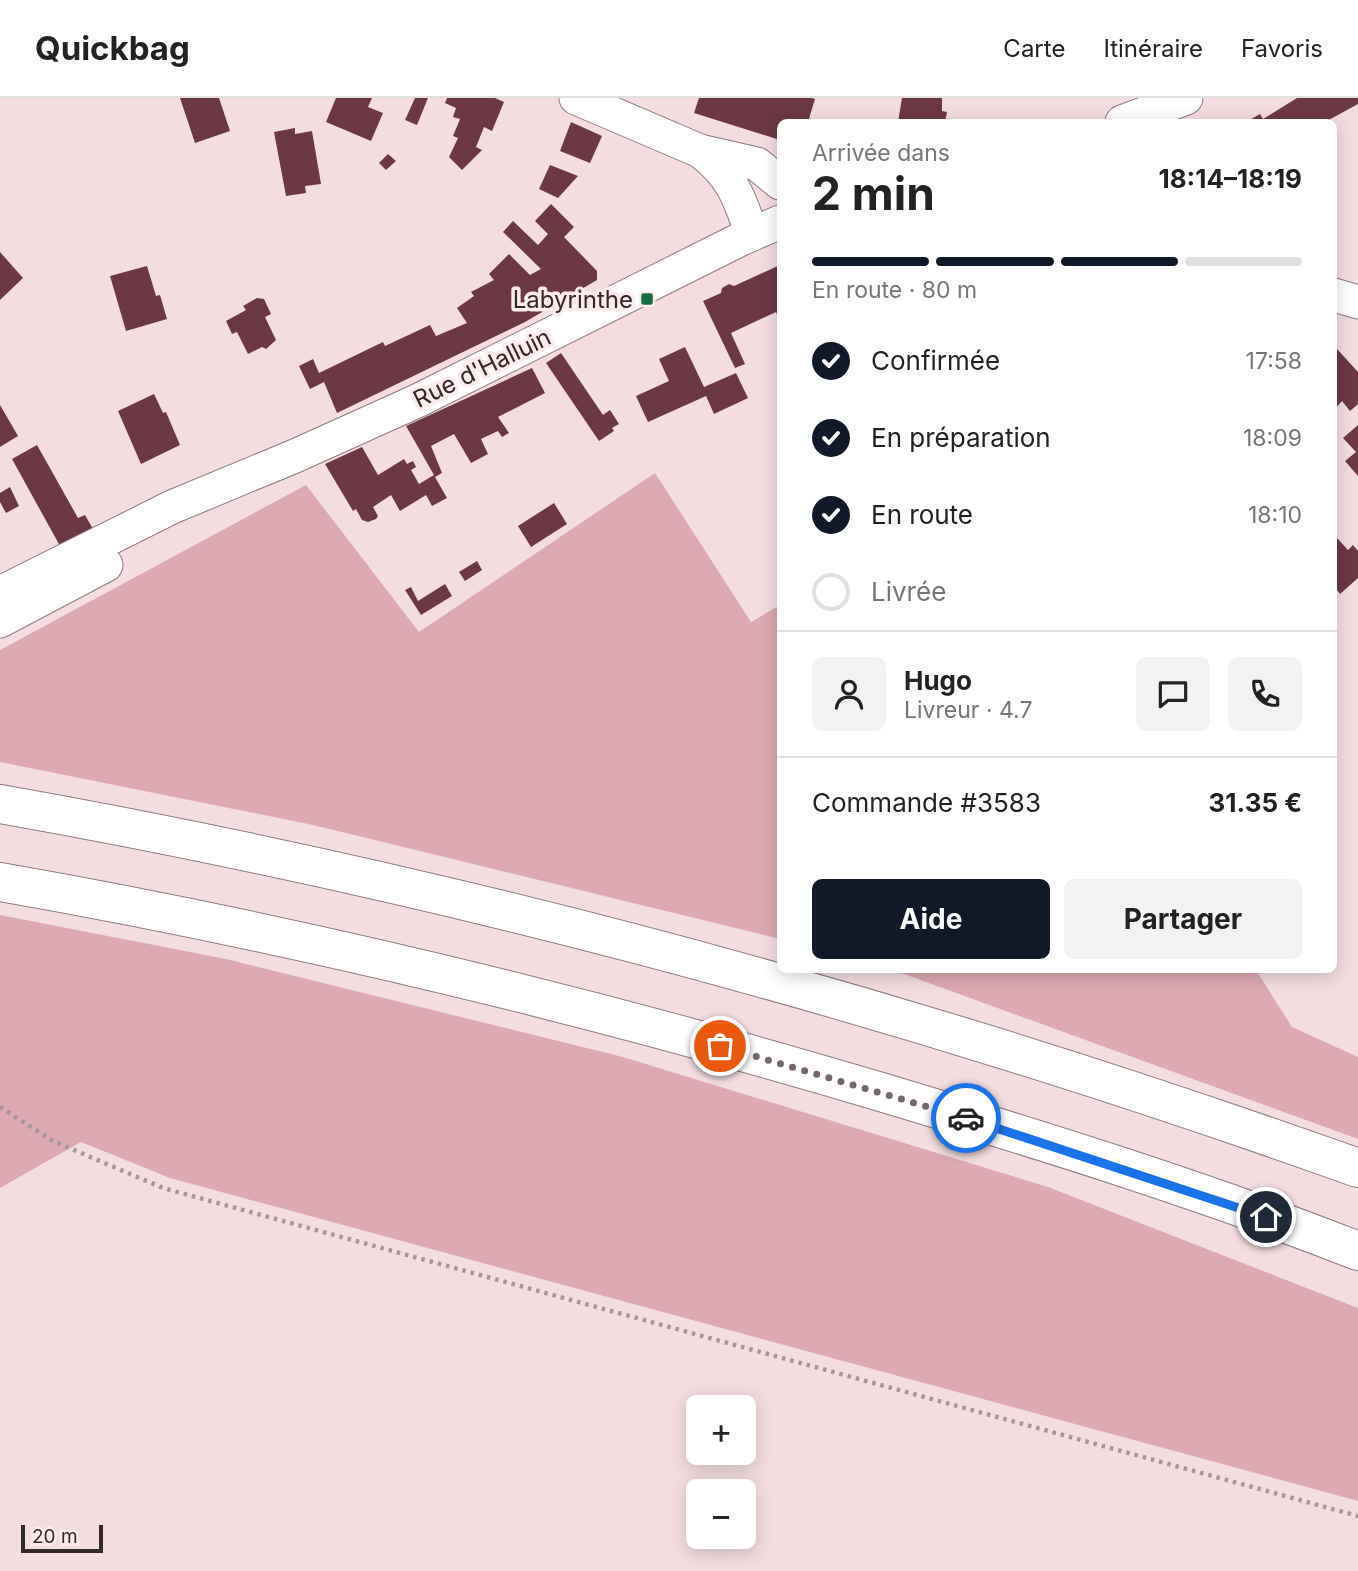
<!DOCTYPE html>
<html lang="fr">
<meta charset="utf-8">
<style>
body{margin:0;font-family:Inter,sans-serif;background:#f2f2f2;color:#222;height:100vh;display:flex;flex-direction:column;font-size:26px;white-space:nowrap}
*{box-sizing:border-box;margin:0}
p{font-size:23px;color:#767676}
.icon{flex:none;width:38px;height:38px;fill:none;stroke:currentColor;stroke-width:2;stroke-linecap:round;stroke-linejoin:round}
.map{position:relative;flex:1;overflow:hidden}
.sheet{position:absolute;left:777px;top:21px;width:560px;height:854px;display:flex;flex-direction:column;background:#fff;border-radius:10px;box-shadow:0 4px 18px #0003}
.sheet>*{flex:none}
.buttons{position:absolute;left:686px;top:1297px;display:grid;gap:14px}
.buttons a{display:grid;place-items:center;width:70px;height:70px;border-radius:10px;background:#fff;box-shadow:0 4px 18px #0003;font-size:35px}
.scale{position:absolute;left:21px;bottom:18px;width:82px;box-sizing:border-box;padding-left:7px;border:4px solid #31282a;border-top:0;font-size:19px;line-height:24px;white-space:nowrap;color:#31282a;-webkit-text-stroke:5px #feebee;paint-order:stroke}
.pin{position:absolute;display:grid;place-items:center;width:60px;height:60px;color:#fff;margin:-30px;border:4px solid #fff;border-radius:50%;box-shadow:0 2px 7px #0007}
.courier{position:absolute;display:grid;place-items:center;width:70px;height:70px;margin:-35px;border:5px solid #1a73e8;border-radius:50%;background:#fff;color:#222;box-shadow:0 2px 9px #0007}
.headline em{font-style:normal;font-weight:700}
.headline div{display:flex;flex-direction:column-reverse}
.headline{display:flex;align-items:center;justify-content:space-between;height:119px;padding:0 35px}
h1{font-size:46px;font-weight:700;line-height:52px}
.bar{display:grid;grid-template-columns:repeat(4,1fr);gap:10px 7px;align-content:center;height:84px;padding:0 35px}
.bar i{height:9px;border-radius:5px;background:#e0e0e0}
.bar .on{background:#111827}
.bar p{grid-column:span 4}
.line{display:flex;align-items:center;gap:18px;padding:0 35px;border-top:2px solid #e0e0e0}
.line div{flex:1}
.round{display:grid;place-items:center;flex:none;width:74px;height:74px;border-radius:10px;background:#f2f2f2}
ol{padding:0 35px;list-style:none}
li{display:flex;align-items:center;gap:21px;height:77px}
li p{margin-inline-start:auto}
li .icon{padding:7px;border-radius:50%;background:#111827;color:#fff;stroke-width:4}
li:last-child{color:#767676}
li i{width:38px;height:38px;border:4px solid #e0e0e0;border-radius:50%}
.cta{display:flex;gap:14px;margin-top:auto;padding:14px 35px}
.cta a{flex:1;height:80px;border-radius:10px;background:#111827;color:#fff;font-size:28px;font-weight:700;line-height:80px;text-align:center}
.cta a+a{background:#f2f2f2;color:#222}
header{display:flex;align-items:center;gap:42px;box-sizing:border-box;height:98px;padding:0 35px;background:#fff;border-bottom:2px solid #e0e0e0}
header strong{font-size:33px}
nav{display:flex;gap:38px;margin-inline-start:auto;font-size:24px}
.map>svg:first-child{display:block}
.green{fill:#ddaab3}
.building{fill:#6b3844}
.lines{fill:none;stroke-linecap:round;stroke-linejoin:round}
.secondary-casing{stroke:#8f7a7e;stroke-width:35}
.motorway-casing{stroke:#8f7a7e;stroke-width:40}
.path{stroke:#a79599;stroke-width:4.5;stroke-dasharray:3.5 5;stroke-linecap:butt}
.secondary{stroke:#fff;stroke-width:33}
.motorway{stroke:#fff;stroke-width:38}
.done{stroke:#75676a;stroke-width:7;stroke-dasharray:0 12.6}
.route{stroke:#1a73e8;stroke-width:9}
.poi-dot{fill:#146e42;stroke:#feebee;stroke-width:2.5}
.labels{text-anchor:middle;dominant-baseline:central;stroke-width:7;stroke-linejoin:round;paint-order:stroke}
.poi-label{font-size:24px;fill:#31282a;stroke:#feebee;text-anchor:end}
.street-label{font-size:24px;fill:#31282a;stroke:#feebee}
</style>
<header>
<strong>Quickbag</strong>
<nav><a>Carte</a><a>Itinéraire</a><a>Favoris</a></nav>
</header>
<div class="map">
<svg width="1358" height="1473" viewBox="0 0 1358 1473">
<rect width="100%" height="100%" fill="#f4dde1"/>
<g class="green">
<path d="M655,375L751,524L780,507V841L313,727L0,664V552L306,387L419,534Z"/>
<path d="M0,817L226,861L623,959L1048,1089L1358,1210V1403L170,1080L81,1044L0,1090Z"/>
<path d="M893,872H1256L1292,929L1358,959V1041Z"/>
</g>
<g class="building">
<path d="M180,0H219L230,33L195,45Z"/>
<path d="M336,0H372L368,9L383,15L371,43L326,24Z"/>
<path d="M415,0H428L417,27L405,22Z"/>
<path d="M447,0H495L504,4L492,33L484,29L476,49L482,52L462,72L449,59L458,40L453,38L460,21L453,19L456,10L445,5Z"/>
<path d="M699,0H812L815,1L808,24H780V42L694,15Z"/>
<path d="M902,0H942V13L947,14L945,24H898Z"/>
<path d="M1297,0H1358V6L1325,24H1246L1260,16L1263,21Z"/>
<path d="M571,24L602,38L590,65L560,53Z"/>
<path d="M295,30V36L312,33L321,86L305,88L306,95L286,98L274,34Z"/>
<path d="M388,56L396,63L386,72L379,65Z"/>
<path d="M550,67L578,78L558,100L539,91Z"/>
<path d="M551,106L574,129L564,139L597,173V182L525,224L337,315L324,284L310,291L299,268L313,261L319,275L383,244L385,248L430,227L436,238L467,225L457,210L474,198L471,194L494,182L489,176L509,156L530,177L541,171L503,134L513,123L538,147L548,136L535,123Z"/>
<path d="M0,154L23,180L0,202Z"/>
<path d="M780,167V224L776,214L731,235L745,266L735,270L703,203L721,195L722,190L729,186L734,188Z"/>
<path d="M147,168L156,198L160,197L167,221L126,233L110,178Z"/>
<path d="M257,200L264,201L271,216L265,219L276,242L266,251L262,249L248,256L237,234L232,236L226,223L246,212L243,208Z"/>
<path d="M685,249L704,289L736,275L748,300L714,316L706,298L648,324L636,298L669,283L659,261Z"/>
<path d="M1337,251L1358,274V306L1350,313L1342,303L1334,312V254Z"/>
<path d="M561,255L603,317L610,312L619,326L612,330L614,333L599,343L546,265Z"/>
<path d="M532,270L545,295L498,319L509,335L502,339L498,333L481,341L488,356L471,365L454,336L431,348L442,375L435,379L447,400L432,408L426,397L400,413L391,397L373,409L378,418L376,421L368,424L362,422L356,411L353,413L325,366L362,349L378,377L404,361L407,366L413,363L416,369L411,372L419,386L434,377L406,328Z"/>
<path d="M154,296L163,315L166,314L180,347L141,366L118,313Z"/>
<path d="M0,307L18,338L0,349Z"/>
<path d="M1358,327V378L1345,363L1356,354L1343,340Z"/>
<path d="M37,347L78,420L85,417L93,431L60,448L12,361Z"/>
<path d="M10,389L19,408L6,415L0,404V395Z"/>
<path d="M554,405L567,426L531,449L518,428Z"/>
<path d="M1337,440L1348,452L1353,447L1358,453V480L1340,496L1334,488V444Z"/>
<path d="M477,463L482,472L465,483L459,474Z"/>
<path d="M445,486L452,498L421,517L405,492L411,489L418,503Z"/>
</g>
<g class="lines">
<defs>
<g id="secondary">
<path d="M576,0L700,53L757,66L780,85"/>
<path d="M1122,24L1186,0"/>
<path d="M700,53C732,77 739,99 752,136"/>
<path d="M1334,197L1358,204"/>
<path d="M0,495L172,409L295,358L417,303L741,141L780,124"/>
<path d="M0,523L106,467"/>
</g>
<g id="motorway">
<path d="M0,706C463,788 916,912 1358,1070"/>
<path d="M0,784C297,836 592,908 881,994C1041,1042 1202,1092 1358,1153"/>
</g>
</defs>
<use href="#secondary" class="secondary-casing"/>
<use href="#motorway" class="motorway-casing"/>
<path class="path" d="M0,1009L53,1043L163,1090L1358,1418"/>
<use href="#secondary" class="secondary"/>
<use href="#motorway" class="motorway"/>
</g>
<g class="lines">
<path class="done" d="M720,948L966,1020"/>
<path class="route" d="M966,1020L1266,1119"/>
</g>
<rect class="poi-dot" x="640" y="194" width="14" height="14" rx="3.5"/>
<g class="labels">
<g class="poi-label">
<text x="633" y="201">Labyrinthe</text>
</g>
<g class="street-label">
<text transform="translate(482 270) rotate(-26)">Rue d'Halluin</text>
</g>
</g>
</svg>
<div class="buttons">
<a>+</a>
<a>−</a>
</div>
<div class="scale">20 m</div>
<div class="pin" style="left:720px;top:948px;background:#ea580c"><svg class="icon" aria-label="bag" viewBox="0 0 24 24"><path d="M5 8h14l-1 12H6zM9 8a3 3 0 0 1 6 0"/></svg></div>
<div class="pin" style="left:1266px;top:1119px;background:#1f2937"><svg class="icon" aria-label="home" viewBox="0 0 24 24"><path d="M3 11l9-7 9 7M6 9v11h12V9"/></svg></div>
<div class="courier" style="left:966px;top:1020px"><svg class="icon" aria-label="car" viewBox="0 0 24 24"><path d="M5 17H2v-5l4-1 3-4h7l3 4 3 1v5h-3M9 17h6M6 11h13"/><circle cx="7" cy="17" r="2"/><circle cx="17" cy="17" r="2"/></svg></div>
<section class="sheet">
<div class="headline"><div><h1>2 min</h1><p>Arrivée dans</p></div><em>18:14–18:19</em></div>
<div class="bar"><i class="on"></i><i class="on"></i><i class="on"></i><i></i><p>En route · 80 m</p></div>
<ol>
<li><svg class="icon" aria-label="check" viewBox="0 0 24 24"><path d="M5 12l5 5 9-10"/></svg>Confirmée<p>17:58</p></li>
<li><svg class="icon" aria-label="check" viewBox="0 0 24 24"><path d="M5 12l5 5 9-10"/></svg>En préparation<p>18:09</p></li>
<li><svg class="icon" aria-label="check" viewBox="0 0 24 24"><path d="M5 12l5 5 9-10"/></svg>En route<p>18:10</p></li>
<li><i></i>Livrée</li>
</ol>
<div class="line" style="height:126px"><a class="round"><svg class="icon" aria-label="person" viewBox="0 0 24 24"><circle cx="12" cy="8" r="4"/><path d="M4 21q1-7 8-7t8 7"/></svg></a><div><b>Hugo</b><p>Livreur · 4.7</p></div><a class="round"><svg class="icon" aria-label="chat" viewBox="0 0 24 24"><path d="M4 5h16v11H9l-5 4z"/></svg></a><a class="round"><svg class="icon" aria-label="phone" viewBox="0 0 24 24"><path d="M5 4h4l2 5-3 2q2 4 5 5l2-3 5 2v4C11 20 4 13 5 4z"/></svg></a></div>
<div class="line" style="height:91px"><div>Commande #3583</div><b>31.35 €</b></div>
<div class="cta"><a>Aide</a><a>Partager</a></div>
</section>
</div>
